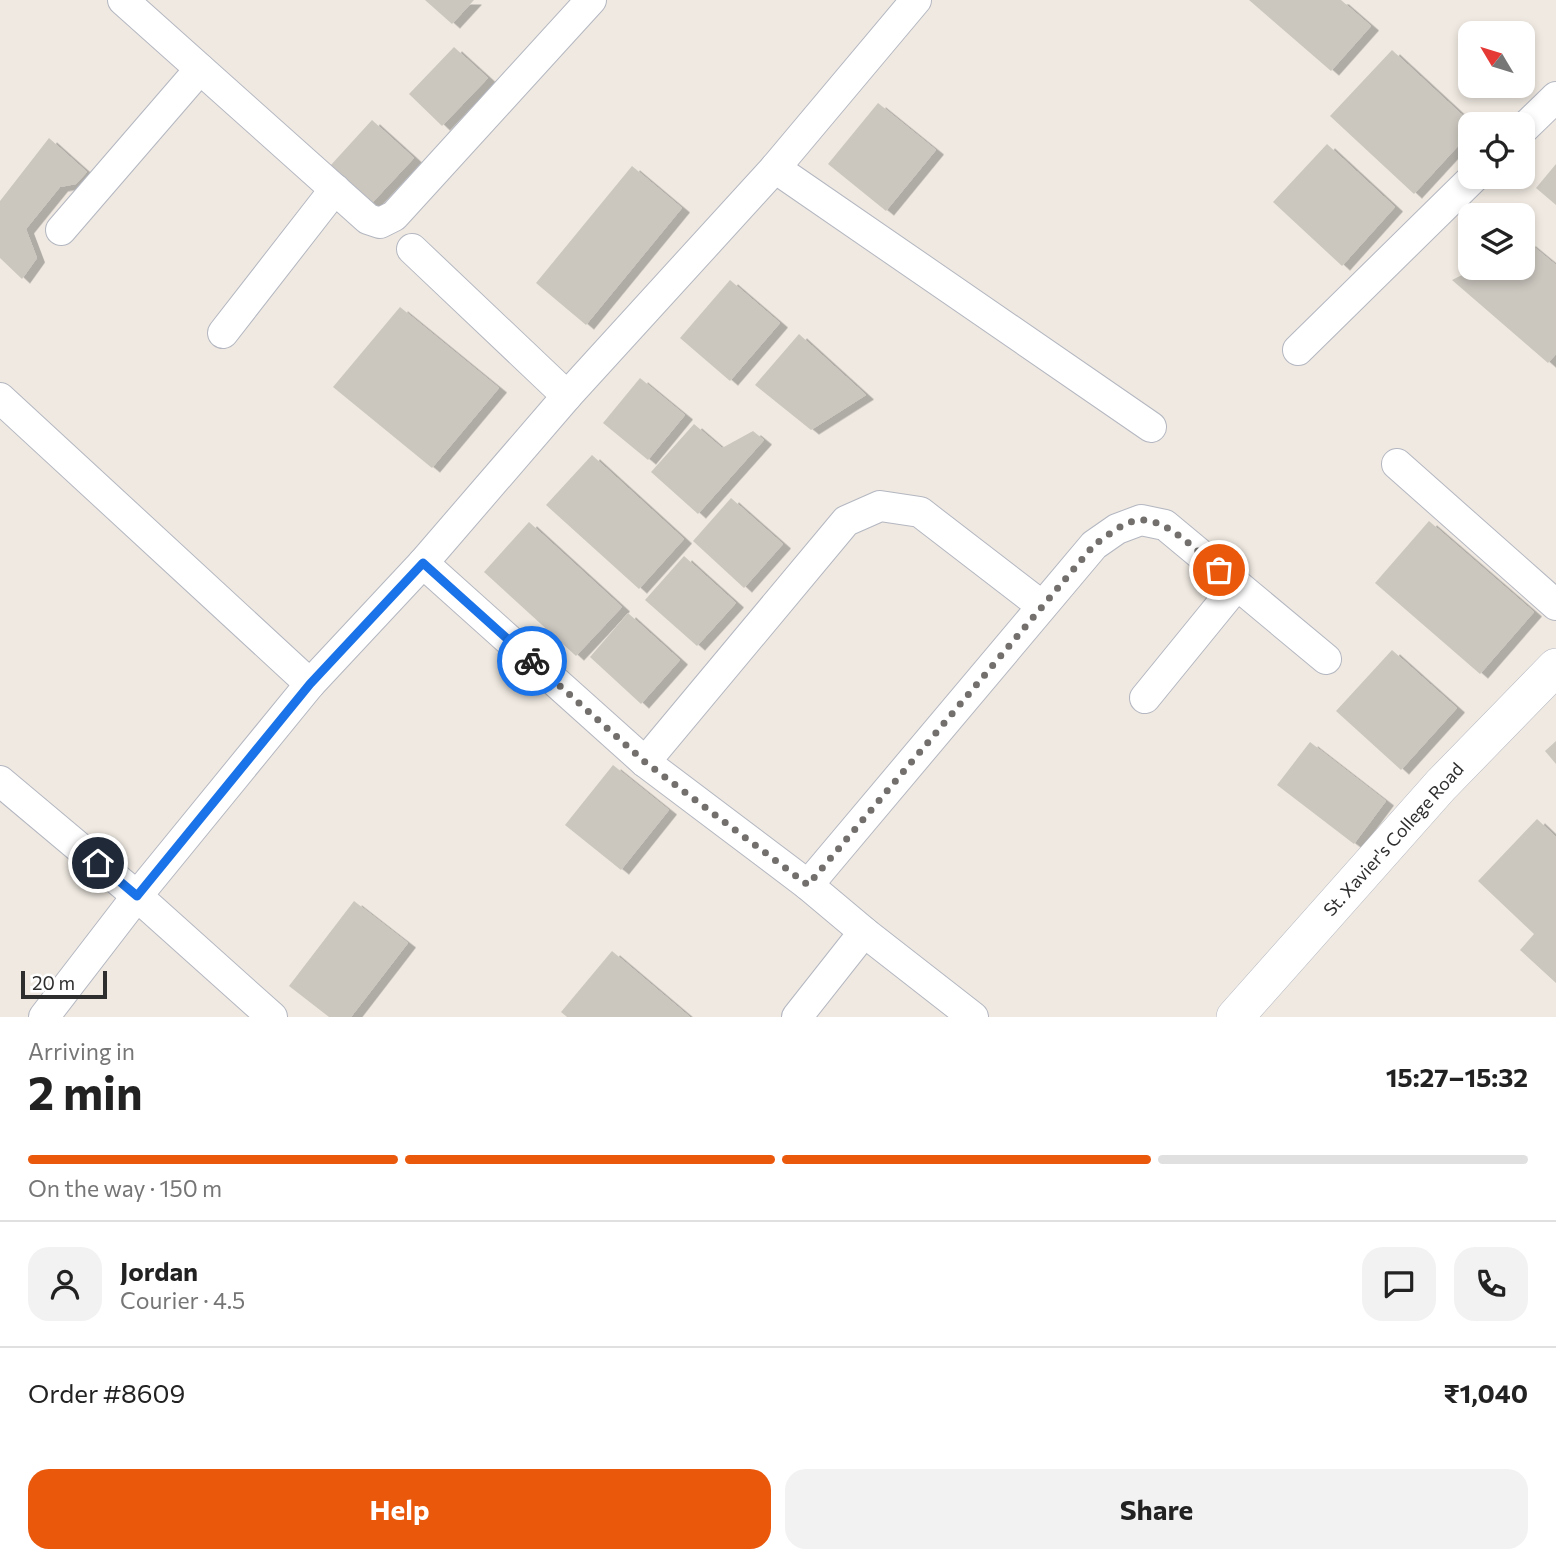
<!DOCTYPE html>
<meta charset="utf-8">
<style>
body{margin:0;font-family:Commissioner,sans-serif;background:#f2f2f2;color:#222;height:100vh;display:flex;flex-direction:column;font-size:26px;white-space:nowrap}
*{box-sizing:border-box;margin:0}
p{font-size:23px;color:#767676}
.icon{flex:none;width:38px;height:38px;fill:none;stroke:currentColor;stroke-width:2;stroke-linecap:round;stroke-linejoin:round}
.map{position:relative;height:1017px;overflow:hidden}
.drawer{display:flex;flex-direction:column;background:#fff;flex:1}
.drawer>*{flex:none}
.needle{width:46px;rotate:308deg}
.controls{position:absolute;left:1458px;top:21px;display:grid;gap:14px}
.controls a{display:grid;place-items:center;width:77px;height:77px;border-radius:14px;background:#fff;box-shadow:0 4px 10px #0003;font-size:35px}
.scale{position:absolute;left:21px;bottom:18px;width:86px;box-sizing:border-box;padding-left:7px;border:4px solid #2e2e2e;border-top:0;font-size:19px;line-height:24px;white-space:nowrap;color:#2e2e2e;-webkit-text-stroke:5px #fff;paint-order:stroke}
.pin{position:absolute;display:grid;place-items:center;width:60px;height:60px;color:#fff;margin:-30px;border:4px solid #fff;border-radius:50%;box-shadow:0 2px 7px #0007}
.courier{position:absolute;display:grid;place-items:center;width:70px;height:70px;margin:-35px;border:5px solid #1a73e8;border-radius:50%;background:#fff;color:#222;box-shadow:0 2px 9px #0007}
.headline em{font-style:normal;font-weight:700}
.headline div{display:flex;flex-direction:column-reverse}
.headline{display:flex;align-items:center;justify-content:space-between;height:119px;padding:0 28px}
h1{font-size:46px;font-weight:700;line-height:52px}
.bar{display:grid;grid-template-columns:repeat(4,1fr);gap:10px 7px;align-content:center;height:84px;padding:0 28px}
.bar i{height:9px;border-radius:5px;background:#e0e0e0}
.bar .selected{background:#ea580c}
.bar p{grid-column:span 4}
.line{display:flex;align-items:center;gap:18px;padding:0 28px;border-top:2px solid #e0e0e0}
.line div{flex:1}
.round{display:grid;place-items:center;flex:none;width:74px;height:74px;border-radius:21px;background:#f2f2f2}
.action{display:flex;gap:14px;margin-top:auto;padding:14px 28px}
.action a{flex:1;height:80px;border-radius:21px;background:#ea580c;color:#fff;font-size:28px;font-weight:700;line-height:80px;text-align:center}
.action a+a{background:#f2f2f2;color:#222}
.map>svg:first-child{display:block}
.building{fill:#cbc7bf;filter:url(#shadow)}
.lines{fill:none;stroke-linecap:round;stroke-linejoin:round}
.minor-casing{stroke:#b4b7c1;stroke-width:32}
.tertiary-casing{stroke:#b4b7c1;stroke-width:38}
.minor{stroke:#fff;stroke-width:30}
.tertiary{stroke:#fff;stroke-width:37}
.done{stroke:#726f6d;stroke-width:7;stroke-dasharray:0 12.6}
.route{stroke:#1a73e8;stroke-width:9}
.labels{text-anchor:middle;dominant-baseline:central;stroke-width:5;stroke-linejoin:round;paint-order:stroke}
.street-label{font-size:18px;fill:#2e2e2e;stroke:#fff}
</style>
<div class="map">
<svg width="1556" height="1017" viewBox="0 0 1556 1017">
<defs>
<filter id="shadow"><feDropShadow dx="8" dy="4.5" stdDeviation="0" flood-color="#0004"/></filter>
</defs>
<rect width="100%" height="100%" fill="#efe9e1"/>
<g class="building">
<path d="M425,0H474L452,24Z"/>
<path d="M1249,0H1341L1371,26L1331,71Z"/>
<path d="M454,47L488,78L442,126L409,94Z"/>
<path d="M1392,50L1472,124H1470V133L1414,194L1330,116Z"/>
<path d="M878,103L936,150L886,211L828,164Z"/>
<path d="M372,120L414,158L371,204L330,166Z"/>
<path d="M49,138L87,172L76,184L60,187L26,229L37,258L22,279L0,258V201Z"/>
<path d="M1327,144L1395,207L1342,266L1273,202Z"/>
<path d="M1556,164V205L1536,188Z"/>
<path d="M632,166L682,208L586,325L536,283Z"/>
<path d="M1528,242L1556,265V354L1548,363L1452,280L1476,268H1522V245Z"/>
<path d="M730,280L780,323L730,381L680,338Z"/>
<path d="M400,307L499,388L432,468L333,387Z"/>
<path d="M799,334L866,395L811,430L755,385Z"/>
<path d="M640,378L685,415L648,460L603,423Z"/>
<path d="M694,424L722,448L753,431L764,440L698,514L651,472Z"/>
<path d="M592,455L684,539L639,589L546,505Z"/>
<path d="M731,498L783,544L744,588L693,541Z"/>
<path d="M1429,521L1534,612L1480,674L1375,583Z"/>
<path d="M529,522L622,607L576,656L484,572Z"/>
<path d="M684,556L736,603L697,646L645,600Z"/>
<path d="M628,613L680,660L641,704L590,657Z"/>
<path d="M1392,650L1457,708L1401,770L1336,711Z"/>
<path d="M1556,741V764L1545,751Z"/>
<path d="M1310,742L1386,801L1354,844L1277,785Z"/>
<path d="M613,765L669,810L621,870L565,825Z"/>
<path d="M1537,819L1556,837V983L1520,950L1534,934L1478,881Z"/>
<path d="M354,901L408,943L351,1017H329L289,986Z"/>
<path d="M612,951L690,1017H567L561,1012Z"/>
</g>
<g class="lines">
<defs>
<g id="minor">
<path d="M123,0L368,219L380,223L394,216L591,0"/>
<path d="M1522,130L1556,97"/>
<path d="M775,168L1151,427"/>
<path d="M61,230L200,69"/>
<path d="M412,249L567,396"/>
<path d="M223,333L335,189"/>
<path d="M1298,350L1474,177"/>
<path d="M0,398L310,684"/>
<path d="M1397,464L1556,605"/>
<path d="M423,563L645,762L808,885L864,932L973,1017"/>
<path d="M1145,698L1237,585"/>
<path d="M645,762L846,521L880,506L920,512L1042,606"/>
<path d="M0,781L137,896L272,1017"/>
<path d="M808,885L1094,545L1117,529L1141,520L1165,525L1326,659"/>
<path d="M44,1017L137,896L310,684L423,563L567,396L775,168L916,0"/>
<path d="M797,1017L864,932"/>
</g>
<path id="tertiary" d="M1235,1017L1441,785L1556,667"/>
</defs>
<use href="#minor" class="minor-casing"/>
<use href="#tertiary" class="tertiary-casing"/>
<use href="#minor" class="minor"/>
<use href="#tertiary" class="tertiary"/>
</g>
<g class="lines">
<path class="done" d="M532,661L645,762L808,885L1094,545C1107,536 1125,520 1142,520C1169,520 1200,554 1219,570"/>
<path class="route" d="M98,863L137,896L310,684L423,563L532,661"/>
</g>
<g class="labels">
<g class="street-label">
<text transform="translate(1393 839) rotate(-48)">St. Xavier's College Road</text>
</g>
</g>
</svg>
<div class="controls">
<a><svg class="needle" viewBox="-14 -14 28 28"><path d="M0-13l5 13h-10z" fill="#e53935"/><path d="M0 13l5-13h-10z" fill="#767676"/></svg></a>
<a><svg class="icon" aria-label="locate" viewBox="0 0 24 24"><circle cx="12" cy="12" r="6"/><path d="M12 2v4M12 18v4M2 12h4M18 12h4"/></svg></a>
<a><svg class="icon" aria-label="layers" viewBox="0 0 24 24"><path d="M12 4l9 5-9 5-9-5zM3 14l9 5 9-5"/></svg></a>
</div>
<div class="scale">20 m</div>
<div class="pin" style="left:1219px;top:570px;background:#ea580c"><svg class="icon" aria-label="bag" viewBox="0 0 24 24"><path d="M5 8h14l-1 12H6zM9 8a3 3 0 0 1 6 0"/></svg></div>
<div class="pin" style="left:98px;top:863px;background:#1f2937"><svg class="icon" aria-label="home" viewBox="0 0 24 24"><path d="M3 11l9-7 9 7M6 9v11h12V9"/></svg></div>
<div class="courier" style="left:532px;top:661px"><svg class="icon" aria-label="bike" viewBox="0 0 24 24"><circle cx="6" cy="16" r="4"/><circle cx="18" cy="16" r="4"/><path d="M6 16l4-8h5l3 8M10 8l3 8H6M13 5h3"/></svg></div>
</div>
<section class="drawer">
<div class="headline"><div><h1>2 min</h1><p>Arriving in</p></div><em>15:27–15:32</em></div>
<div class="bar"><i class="selected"></i><i class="selected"></i><i class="selected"></i><i></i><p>On the way · 150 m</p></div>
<div class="line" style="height:126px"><a class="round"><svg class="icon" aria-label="person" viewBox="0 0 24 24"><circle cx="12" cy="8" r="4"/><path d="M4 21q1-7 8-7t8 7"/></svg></a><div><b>Jordan</b><p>Courier · 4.5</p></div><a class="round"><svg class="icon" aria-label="chat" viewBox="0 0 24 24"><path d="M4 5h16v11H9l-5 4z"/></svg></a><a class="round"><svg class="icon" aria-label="phone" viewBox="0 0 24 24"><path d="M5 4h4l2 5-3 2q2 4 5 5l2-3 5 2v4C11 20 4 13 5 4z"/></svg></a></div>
<div class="line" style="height:91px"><div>Order #8609</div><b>₹1,040</b></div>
<div class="action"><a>Help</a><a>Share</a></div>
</section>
